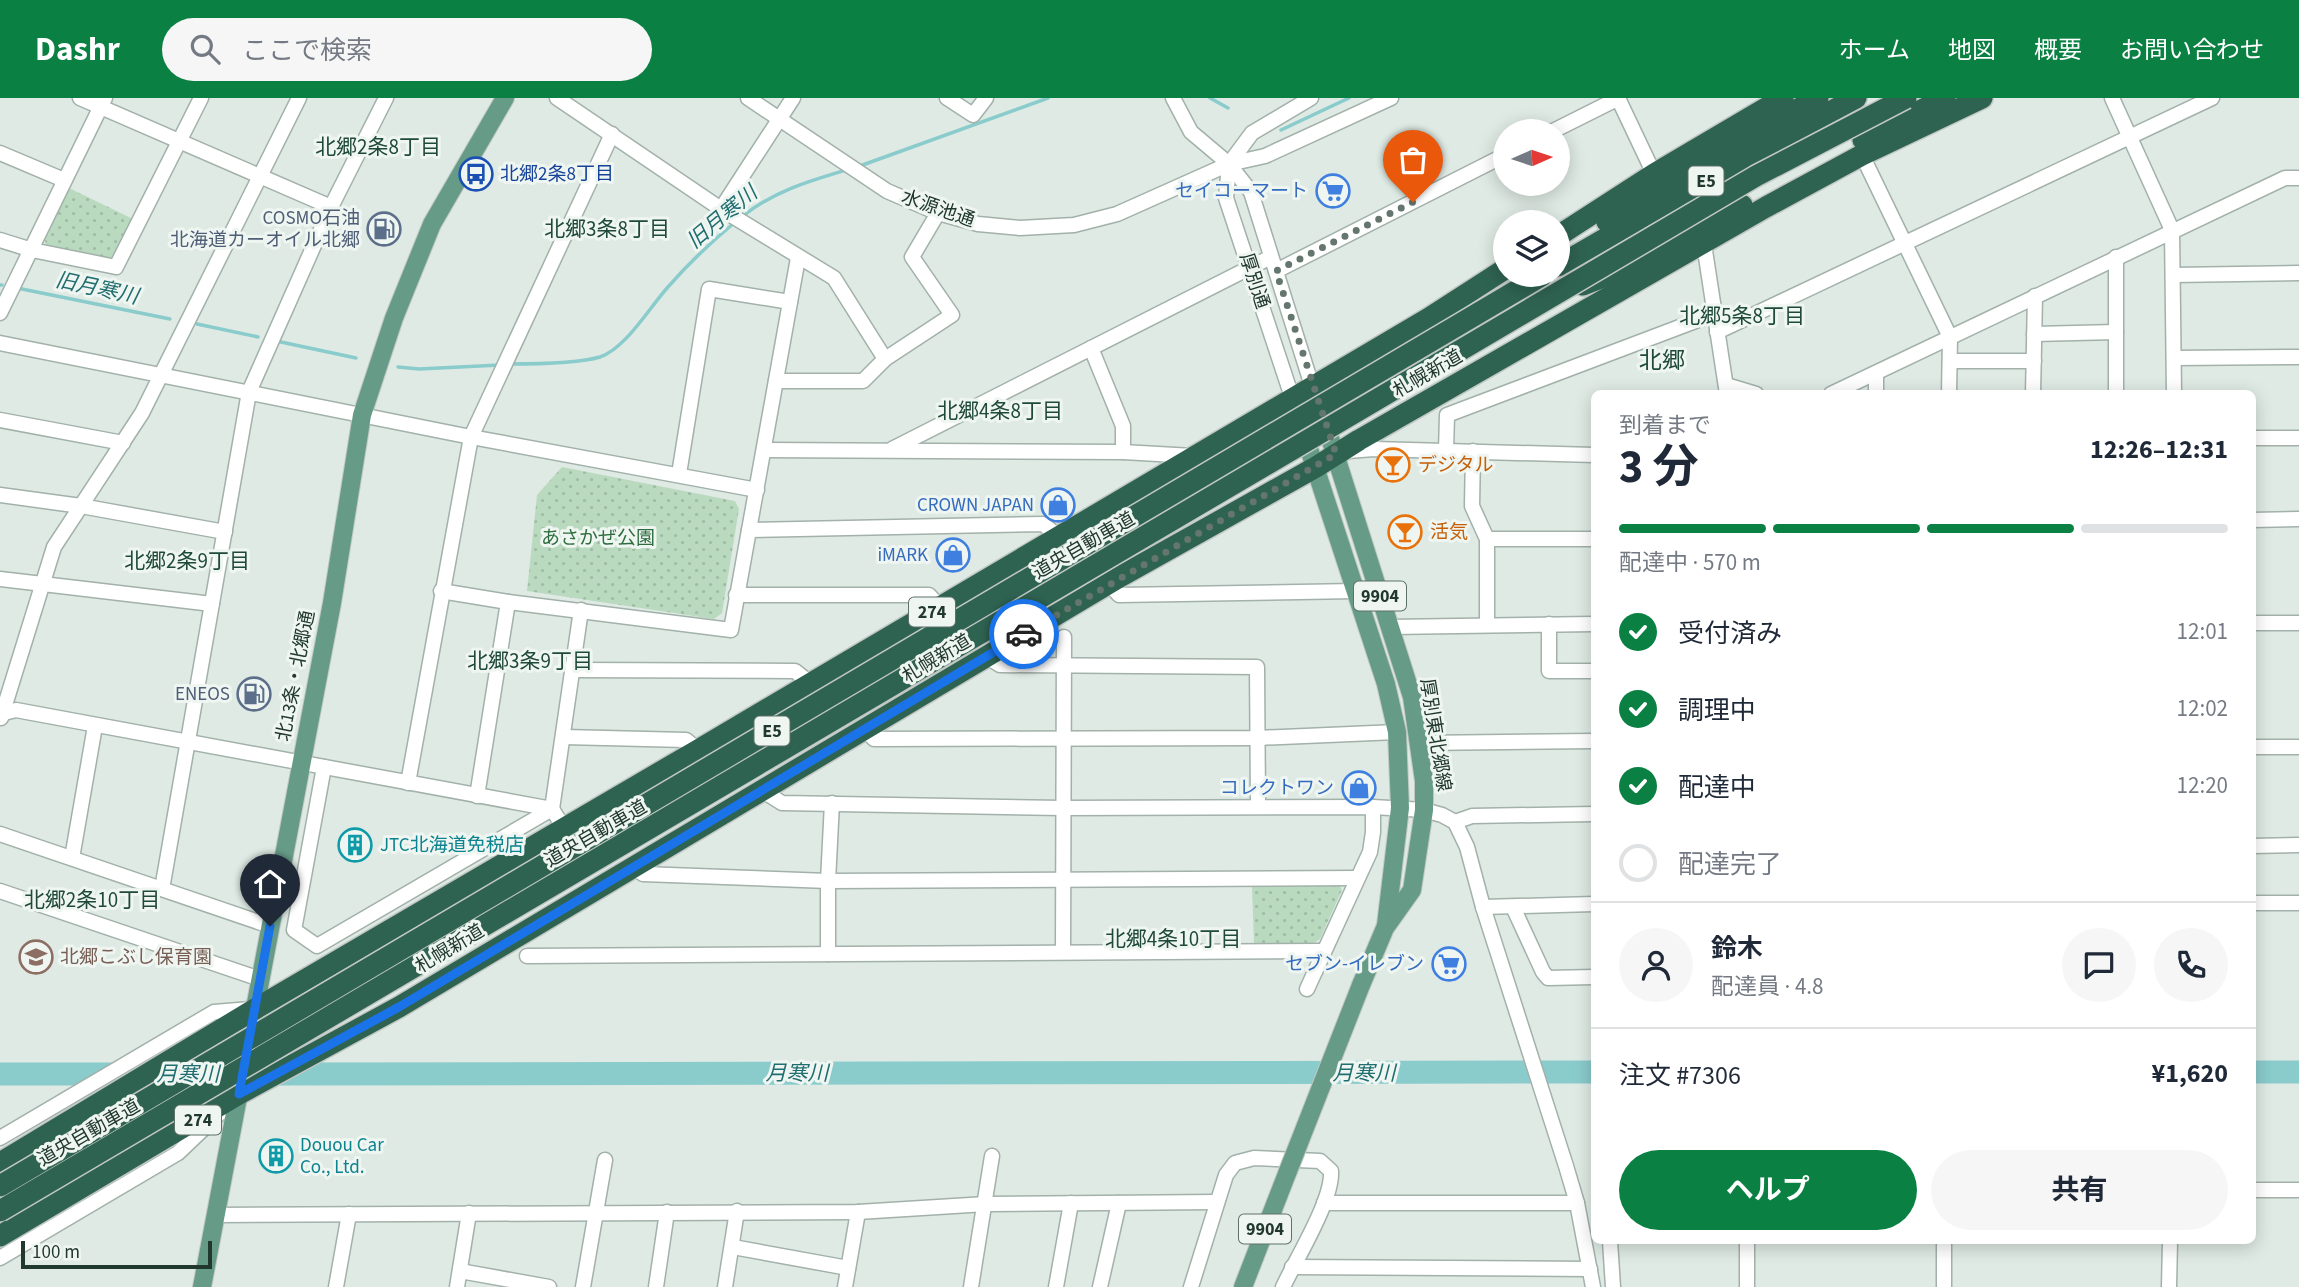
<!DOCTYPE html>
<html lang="ja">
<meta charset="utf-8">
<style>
body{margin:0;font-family:"Source Sans 3","Noto Sans JP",sans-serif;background:#f6f6f7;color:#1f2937;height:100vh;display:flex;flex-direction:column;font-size:26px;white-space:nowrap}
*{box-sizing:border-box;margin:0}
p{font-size:23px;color:#747a83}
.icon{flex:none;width:38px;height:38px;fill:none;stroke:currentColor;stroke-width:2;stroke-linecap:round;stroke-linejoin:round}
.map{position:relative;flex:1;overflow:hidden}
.side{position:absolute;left:1591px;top:292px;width:665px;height:854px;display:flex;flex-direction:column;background:#fff;border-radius:10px;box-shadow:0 4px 18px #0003}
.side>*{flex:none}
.needle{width:46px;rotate:87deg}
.fabs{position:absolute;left:1493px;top:21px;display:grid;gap:14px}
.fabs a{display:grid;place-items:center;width:77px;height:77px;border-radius:50%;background:#fff;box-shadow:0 4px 18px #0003;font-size:35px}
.scale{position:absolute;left:21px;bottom:18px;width:191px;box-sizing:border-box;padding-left:7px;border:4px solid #21382f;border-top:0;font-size:19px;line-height:24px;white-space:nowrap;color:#21382f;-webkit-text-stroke:5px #eff6f2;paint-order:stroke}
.pin{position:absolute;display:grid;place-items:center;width:60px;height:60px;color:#fff;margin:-72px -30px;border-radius:50% 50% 50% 0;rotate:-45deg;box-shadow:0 0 7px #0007}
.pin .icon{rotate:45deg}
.courier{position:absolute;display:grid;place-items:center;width:70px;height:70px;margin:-35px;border:5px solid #1a73e8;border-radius:50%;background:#fff;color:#222;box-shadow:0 2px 9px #0007}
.headline em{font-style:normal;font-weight:700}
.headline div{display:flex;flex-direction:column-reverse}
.headline{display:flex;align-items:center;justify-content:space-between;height:119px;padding:0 28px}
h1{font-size:46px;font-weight:700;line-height:52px}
.bar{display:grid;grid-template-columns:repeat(4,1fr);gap:10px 7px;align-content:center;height:84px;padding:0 28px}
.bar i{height:9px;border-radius:5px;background:#e0e1e3}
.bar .on{background:#0b8043}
.bar p{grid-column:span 4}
.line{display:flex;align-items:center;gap:18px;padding:0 28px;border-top:2px solid #e0e1e3}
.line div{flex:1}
.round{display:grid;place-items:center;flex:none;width:74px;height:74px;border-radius:37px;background:#f6f6f7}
ol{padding:0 28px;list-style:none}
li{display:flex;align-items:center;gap:21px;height:77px}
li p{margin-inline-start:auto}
li .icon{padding:7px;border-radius:50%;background:#0b8043;color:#fff;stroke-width:4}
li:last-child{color:#747a83}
li i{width:38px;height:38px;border:4px solid #e0e1e3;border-radius:50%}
.primary-button{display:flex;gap:14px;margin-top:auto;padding:14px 28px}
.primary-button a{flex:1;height:80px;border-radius:42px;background:#0b8043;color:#fff;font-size:28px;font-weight:700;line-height:80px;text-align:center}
.primary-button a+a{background:#f6f6f7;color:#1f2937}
header{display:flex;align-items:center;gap:42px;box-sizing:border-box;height:98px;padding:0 35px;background:#0b8043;color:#fff}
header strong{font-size:33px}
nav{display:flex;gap:38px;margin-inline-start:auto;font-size:24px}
.search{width:490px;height:63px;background:#f6f6f7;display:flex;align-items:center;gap:18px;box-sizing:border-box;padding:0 24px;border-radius:38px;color:#747a83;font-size:26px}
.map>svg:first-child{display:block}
.park{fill:url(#park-dots)}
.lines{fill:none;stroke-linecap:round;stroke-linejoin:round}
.stream{stroke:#8acbcc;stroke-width:3.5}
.river{stroke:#8acbcc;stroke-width:23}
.minor-casing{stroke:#a2b1aa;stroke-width:17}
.major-casing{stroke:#c1c7c5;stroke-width:20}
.highway-casing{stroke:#c1c7c5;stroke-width:24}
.minor{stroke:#fff;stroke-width:14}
.major{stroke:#669c87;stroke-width:18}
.highway{stroke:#2f6351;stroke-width:21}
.major-bridge-casing{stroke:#c1c7c5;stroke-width:20;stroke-linecap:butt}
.highway-bridge-casing{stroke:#c1c7c5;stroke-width:24;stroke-linecap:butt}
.major-bridge{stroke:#669c87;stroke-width:18}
.highway-bridge{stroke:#2f6351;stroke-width:21}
.done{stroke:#64766e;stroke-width:7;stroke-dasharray:0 12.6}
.route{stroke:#1a73e8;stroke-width:9}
.labels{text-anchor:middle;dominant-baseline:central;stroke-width:6;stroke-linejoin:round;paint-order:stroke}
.shield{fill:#eff6f2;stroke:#5f716a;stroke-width:2}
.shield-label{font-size:18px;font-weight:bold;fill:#21382f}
.transit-label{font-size:19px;fill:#164399;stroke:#eff6f2;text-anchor:start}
.shop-label{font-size:19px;fill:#366cbe;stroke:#eff6f2;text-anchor:end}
.street-label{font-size:19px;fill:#21382f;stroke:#eff6f2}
.service-label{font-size:19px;fill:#4e5e75;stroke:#eff6f2;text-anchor:end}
.food-label{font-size:19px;fill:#c56008;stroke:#eff6f2;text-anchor:start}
.park-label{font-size:19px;fill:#2e6d3e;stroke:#eff6f2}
.culture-label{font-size:19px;fill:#0d838f;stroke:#eff6f2;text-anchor:start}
.education-label{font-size:19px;fill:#785e54;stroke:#eff6f2;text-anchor:start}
.neighbourhood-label{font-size:21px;fill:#1f4939;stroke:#eff6f2}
.water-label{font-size:21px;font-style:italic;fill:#206e70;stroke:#eff6f2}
.quarter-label{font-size:23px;fill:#1f4939;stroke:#eff6f2}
</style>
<header>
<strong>Dashr</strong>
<div class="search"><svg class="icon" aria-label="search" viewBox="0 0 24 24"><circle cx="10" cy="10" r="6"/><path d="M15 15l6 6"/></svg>ここで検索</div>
<nav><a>ホーム</a><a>地図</a><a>概要</a><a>お問い合わせ</a></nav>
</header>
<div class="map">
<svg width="2299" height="1189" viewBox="0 0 2299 1189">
<defs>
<pattern id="park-dots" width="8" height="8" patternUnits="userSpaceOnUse" patternTransform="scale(1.75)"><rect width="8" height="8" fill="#b9dabe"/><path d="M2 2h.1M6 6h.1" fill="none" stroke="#9fbca4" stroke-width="1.8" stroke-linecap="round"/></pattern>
</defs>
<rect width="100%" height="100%" fill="#dfeae4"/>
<g class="park">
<path d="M69,90L133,121L114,158L108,161L46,147L45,142Z"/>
<path d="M562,369L735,403L739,411L722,515L714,521L527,493L537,397Z"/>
<path d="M1339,786L1342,792L1320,841L1314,845H1254L1252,788Z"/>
</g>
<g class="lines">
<g class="stream">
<path d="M1210,0L1228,10"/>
<path d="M1281,32L1349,0"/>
<path d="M857,69L1048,0"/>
<path d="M743,118C774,93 809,83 846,72"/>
<path d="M0,187H2"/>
<path d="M17,190L170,221"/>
<path d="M197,226L258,239"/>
<path d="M281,244L356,260"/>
<path d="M508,266C533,266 577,266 600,259C626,250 649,210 668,189C688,166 710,145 734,125"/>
<path d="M398,269L419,271L500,267"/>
</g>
<g class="river">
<path d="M2252,974H2299"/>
<path d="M0,976H200"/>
<path d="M269,976L1594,974"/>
</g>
<defs>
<g id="minor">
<path d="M80,0L331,109"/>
<path d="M557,0L721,111L834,180L885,261"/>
<path d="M748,0L887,93L938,115L978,126L1020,130L1074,127L1117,116L1229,66L1265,58L1391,0"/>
<path d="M947,0L973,17L986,0"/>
<path d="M1173,0L1191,34L1229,66L1251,94L1312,288"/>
<path d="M1618,0L1654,76"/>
<path d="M2112,0L2172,132L2174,296"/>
<path d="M1553,33L1619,0"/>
<path d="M0,55L64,82"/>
<path d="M1862,57L1950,239L1949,296"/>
<path d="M721,111L793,0"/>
<path d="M0,142L32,152L116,169L201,0"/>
<path d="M1704,146L1727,296"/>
<path d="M1276,173L1505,57"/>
<path d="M2173,177L2299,175"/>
<path d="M0,215L105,0"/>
<path d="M1717,234L2212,0"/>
<path d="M2034,236L2116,234"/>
<path d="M0,245L471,339L757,392"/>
<path d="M1091,250L1123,328V354"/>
<path d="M2174,260L2299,259"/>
<path d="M1950,263H2034"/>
<path d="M1876,275V296"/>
<path d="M776,283H863L885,261L952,217L912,159L938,115"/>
<path d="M1726,287L1756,296"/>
<path d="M1831,296L2285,80H2299"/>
<path d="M2033,296L2035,198"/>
<path d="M2116,296V159"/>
<path d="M1292,299L1226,100L1229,66L1252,35L1311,0"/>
<path d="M0,322L123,345"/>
<path d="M2252,340H2299"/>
<path d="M892,351L1271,159"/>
<path d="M764,352L1123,354L1193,358"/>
<path d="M1348,353L1374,351L1594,357"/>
<path d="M1446,353L1447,317L1714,216"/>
<path d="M1473,353L1472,408L1487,441V526"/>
<path d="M679,376L709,191L790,204"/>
<path d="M0,397L81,408L225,434"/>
<path d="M2252,422L2299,421"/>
<path d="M749,432L1043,426L1058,438"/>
<path d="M1487,441H1594"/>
<path d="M0,481L212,506"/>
<path d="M1109,486L1119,497L1356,493"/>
<path d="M441,493L508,504L477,698"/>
<path d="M736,497H929L940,509"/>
<path d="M508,504L731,532L798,160"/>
<path d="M2252,525H2299"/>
<path d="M1549,526V573H1594"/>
<path d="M1390,529L1594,526"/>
<path d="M986,558L1000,567L1257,569L1258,708"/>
<path d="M573,572L795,573L810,585"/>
<path d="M0,616L16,612L552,711L581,512"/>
<path d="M1,620L54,449L142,315L299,0"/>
<path d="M864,630L874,641L1257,640L1397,634"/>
<path d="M564,639L686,642L698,652"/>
<path d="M1419,645L1594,643"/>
<path d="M2252,649H2299"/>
<path d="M324,669L294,832L317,848L552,711L564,730"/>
<path d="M408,685L471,339L612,36"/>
<path d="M761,692L782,705L1062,710L1373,709L1424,712L1442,717L1455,724L1467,749L1483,809L1566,1068L1577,1105L1593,1189"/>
<path d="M1455,724L1472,718L1594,716"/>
<path d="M0,736L270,828"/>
<path d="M2252,748L2299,747"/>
<path d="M72,760L95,628"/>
<path d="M632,768L643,776L828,783L1357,780"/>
<path d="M162,791L249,294L331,109L386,0"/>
<path d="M0,793L260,881"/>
<path d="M2252,805H2299"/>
<path d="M1483,809L1594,806"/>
<path d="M1513,809L1543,874L1548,880L1594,879"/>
<path d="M1063,853L1064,539"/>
<path d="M828,856V783L832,705"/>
<path d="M527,858L1324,853"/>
<path d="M1307,891L1370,754L1373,734V709"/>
<path d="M0,1040L214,914L251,911"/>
<path d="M2252,1092H2299"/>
<path d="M1324,1105H1577"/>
<path d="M215,1117L858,1114L986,1106L1217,1104"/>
<path d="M1610,1143L1613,1189"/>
<path d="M1944,1143V1189"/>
<path d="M733,1149L848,1170"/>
<path d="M0,1160L178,1055L220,1015"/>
<path d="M1292,1169L1590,1171"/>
<path d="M460,1173L549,1189"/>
<path d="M336,1189L349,1116"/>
<path d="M457,1189L469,1115"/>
<path d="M583,1189L605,1062"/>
<path d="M656,1189L667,1114"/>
<path d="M725,1189L737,1113"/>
<path d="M845,1189L858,1114"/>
<path d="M971,1189L992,1058"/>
<path d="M1056,1189L1071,1105"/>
<path d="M1100,1189L1119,1105"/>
<path d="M1191,1189L1226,1077L1235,1065L1254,1060L1320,1063L1331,1073C1333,1102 1296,1161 1283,1189"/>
<path d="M1747,1189V1143"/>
<path d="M2169,1189L2170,1143"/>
</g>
<g id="major">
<path d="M1295,308L1386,586L1397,634L1400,710L1386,827"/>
<path d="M1323,318L1412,599L1424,683V712L1412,792L1385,830L1361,887"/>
<path d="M202,1189L332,505L362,317L394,220L432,126L505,0"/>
<path d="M1243,1189L1288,1073"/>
</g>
<g id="highway">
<path d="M1863,42L1945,0"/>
<path d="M1607,124L1700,65L1818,0"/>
<path d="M1558,138L1654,76L1783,0"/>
<path d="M1558,168L1744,60L1856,0"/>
<path d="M1583,187L1626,170L1742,107"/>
<path d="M0,1065L255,911L698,652L1429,220L1505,171"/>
<path d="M0,1138L239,996L399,909L1123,477L1316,369L1359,342L1766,109L1862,57L1982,0"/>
</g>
</defs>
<use href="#minor" class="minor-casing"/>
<use href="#major" class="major-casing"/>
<use href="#highway" class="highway-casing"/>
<use href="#minor" class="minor"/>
<use href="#major" class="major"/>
<use href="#highway" class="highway"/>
<defs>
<path id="major-bridge" d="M1288,1073L1361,887"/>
<g id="highway-bridge">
<path d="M0,1088L1543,177"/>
<path d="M0,1113L1756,78L1906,0"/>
</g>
</defs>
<use href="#major-bridge" class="major-bridge-casing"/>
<use href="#highway-bridge" class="highway-bridge-casing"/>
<use href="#major-bridge" class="major-bridge"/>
<use href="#highway-bridge" class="highway-bridge"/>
</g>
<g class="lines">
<path class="done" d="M1024,536L1336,356L1276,173L1413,104"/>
<path class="route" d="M270,828L239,996L399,909L1024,536"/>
</g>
<defs>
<symbol id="bus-ring" viewBox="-11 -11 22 22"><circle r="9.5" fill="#eff6f2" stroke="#1a4fb4" stroke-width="1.5"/><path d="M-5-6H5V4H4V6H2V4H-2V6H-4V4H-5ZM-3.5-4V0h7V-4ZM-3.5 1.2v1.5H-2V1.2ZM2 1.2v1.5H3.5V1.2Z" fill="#1a4fb4"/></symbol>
<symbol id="supermarket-ring" viewBox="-11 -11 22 22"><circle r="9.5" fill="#eff6f2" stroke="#3f7fe0" stroke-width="1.5"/><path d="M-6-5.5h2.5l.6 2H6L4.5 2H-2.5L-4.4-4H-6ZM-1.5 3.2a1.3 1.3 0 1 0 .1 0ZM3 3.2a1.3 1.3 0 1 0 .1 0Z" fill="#3f7fe0"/></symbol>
<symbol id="fuel-ring" viewBox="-11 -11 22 22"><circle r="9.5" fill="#eff6f2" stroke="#5c6f8a" stroke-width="1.5"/><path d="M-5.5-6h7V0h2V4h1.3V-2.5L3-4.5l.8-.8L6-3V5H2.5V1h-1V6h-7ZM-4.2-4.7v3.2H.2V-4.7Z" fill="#5c6f8a"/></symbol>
<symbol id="bar-ring" viewBox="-11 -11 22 22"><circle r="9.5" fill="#eff6f2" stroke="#e8710a" stroke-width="1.5"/><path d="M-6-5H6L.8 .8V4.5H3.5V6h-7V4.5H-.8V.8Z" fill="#e8710a"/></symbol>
<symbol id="shop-ring" viewBox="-11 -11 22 22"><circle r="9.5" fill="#eff6f2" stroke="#3f7fe0" stroke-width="1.5"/><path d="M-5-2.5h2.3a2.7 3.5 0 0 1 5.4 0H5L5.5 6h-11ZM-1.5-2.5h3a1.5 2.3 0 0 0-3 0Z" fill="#3f7fe0"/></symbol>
<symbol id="building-ring" viewBox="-11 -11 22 22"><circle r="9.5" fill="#eff6f2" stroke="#0f9aa8" stroke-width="1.5"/><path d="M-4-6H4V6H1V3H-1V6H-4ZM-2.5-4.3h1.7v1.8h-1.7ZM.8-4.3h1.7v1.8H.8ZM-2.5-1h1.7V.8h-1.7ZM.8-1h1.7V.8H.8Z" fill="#0f9aa8"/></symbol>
<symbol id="school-ring" viewBox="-11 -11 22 22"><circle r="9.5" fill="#eff6f2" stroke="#8d6e63" stroke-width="1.5"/><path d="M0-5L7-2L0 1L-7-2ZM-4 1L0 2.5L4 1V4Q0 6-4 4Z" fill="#8d6e63"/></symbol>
</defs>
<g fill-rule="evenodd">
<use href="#bus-ring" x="457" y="57" width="38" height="38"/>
<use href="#supermarket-ring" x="1314" y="74" width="38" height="38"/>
<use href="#fuel-ring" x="365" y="112" width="38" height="38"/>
<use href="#bar-ring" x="1374" y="348" width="38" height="38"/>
<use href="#shop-ring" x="1039" y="388" width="38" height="38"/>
<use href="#bar-ring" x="1386" y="415" width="38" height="38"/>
<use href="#shop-ring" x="934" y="438" width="38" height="38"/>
<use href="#fuel-ring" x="235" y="577" width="38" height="38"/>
<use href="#shop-ring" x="1340" y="671" width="38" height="38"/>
<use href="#building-ring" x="336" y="728" width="38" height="38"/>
<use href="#school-ring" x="17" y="840" width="38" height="38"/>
<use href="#supermarket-ring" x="1430" y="847" width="38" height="38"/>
<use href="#building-ring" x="257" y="1039" width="38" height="38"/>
</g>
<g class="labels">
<g class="shield">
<rect x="1688.5" y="68.5" width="35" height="29" rx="5"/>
<rect x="1354" y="483.5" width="52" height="29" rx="5"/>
<rect x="909" y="499.5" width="46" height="29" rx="5"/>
<rect x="754.5" y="618.5" width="35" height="29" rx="5"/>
<rect x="175" y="1007.5" width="46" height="29" rx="5"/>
<rect x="1239" y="1116.5" width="52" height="29" rx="5"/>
</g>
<g class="shield-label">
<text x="1706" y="83">E5</text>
<text x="1380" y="498">9904</text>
<text x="932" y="514">274</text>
<text x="772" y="633">E5</text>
<text x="198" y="1022">274</text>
<text x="1265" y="1131">9904</text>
</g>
<g class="transit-label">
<text x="500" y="76">北郷2条8丁目</text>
</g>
<g class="shop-label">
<text x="1308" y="93">セイコーマート</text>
<text x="1034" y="407">CROWN JAPAN</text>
<text x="928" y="457">iMARK</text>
<text x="1334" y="690">コレクトワン</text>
<text x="1424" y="866">セブン-イレブン</text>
</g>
<g class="street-label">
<text transform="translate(938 111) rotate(19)">水源池通</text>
<text transform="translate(1254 183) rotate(72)">厚別通</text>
<text transform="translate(1428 276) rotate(-30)">札幌新道</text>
<text transform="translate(1084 448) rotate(-30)">道央自動車道</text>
<text transform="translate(937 561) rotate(-31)">札幌新道</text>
<text transform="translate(296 578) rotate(-79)">北13条・北郷通</text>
<text transform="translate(1435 637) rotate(81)">厚別東北郷線</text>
<text transform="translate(596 736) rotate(-30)">道央自動車道</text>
<text transform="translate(450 851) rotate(-31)">札幌新道</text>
<text transform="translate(89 1035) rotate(-30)">道央自動車道</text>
</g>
<g class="service-label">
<text x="360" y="120">COSMO石油<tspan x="360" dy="22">北海道カーオイル北郷</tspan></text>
<text x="230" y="596">ENEOS</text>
</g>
<g class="food-label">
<text x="1418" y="367">デジタル</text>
<text x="1430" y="434">活気</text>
</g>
<g class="park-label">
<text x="598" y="440">あさかぜ公園</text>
</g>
<g class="culture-label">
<text x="380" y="747">JTC北海道免税店</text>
<text x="300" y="1047">Douou Car<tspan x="300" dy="22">Co., Ltd.</tspan></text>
</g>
<g class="education-label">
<text x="60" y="859">北郷こぶし保育園</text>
</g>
<g class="neighbourhood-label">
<text x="378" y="49">北郷2条8丁目</text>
<text x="607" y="131">北郷3条8丁目</text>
<text x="1742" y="218">北郷5条8丁目</text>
<text x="1000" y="313">北郷4条8丁目</text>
<text x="187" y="463">北郷2条9丁目</text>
<text x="530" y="563">北郷3条9丁目</text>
<text x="92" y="802">北郷2条10丁目</text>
<text x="1173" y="841">北郷4条10丁目</text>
</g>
<g class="water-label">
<text transform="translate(722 119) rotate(-40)">旧月寒川</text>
<text transform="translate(97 190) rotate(12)">旧月寒川</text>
<text x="797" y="975">月寒川</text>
<text x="1364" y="975">月寒川</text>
<text x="188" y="976">月寒川</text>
</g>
<g class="quarter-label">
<text x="1662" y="262">北郷</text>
</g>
</g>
</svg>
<div class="fabs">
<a><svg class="needle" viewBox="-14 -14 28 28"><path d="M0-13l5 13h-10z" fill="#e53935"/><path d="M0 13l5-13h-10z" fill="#747a83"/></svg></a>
<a><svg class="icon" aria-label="layers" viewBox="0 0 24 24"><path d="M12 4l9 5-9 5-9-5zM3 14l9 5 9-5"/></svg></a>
</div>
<div class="scale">100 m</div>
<div class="pin" style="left:1413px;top:104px;background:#ea580c"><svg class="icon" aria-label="bag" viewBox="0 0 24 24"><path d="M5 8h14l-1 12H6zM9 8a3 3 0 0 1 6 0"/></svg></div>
<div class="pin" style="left:270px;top:828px;background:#1f2937"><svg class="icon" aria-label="home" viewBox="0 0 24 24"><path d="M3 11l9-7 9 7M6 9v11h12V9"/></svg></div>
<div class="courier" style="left:1024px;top:536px"><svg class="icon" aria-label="car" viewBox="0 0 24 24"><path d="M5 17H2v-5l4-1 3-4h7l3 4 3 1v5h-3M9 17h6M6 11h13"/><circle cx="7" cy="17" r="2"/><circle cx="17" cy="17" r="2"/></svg></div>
<section class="side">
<div class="headline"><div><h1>3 分</h1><p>到着まで</p></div><em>12:26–12:31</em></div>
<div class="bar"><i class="on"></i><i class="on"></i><i class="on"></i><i></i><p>配達中 · 570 m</p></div>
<ol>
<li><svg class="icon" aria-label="check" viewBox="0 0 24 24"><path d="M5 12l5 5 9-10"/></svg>受付済み<p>12:01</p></li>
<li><svg class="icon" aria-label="check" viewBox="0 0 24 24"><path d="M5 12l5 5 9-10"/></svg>調理中<p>12:02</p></li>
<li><svg class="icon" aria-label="check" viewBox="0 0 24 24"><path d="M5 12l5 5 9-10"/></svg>配達中<p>12:20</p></li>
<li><i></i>配達完了</li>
</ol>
<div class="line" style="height:126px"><a class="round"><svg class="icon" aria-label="person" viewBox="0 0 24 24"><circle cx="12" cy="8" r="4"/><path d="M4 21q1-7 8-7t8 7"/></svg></a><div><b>鈴木</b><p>配達員 · 4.8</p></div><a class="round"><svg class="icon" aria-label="chat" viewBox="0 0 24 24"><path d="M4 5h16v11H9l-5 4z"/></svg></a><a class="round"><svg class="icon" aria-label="phone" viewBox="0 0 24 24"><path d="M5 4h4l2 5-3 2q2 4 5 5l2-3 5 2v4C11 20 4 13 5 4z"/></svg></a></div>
<div class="line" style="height:91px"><div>注文 #7306</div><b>¥1,620</b></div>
<div class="primary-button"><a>ヘルプ</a><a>共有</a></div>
</section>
</div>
